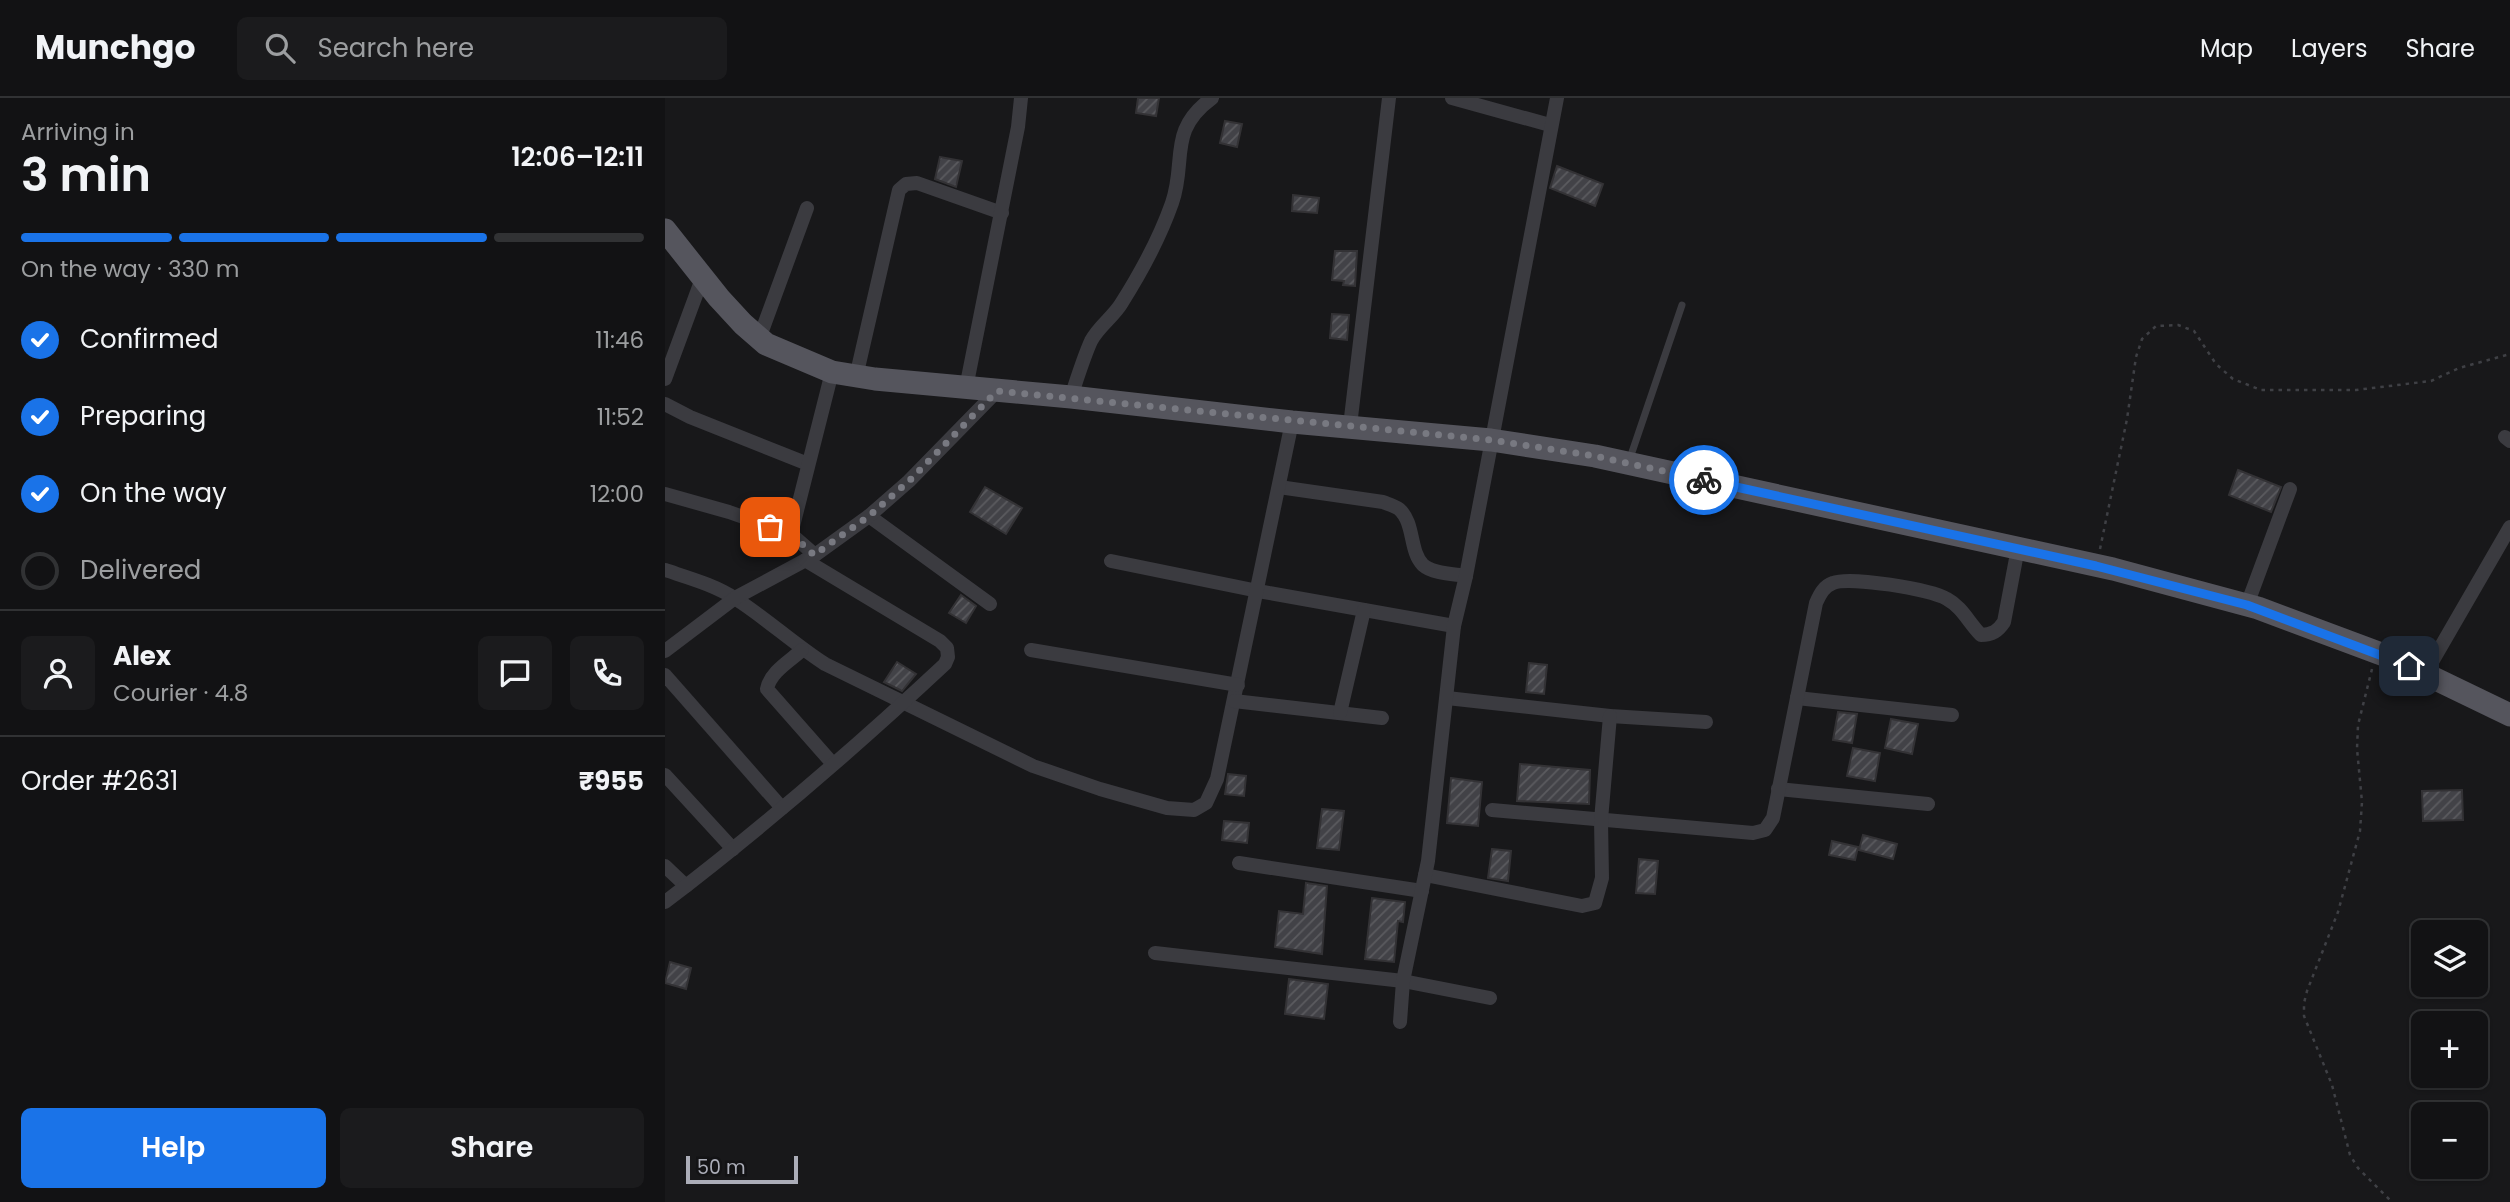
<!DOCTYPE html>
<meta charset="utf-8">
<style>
body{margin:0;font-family:Poppins,sans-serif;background:#1b1b1d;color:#f1f3f6;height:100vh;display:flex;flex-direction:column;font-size:26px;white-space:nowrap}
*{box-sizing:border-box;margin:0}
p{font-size:23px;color:#9c9ea0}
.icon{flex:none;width:38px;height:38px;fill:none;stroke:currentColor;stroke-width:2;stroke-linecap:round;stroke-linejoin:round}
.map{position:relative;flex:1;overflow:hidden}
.details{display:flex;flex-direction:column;background:#121214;width:665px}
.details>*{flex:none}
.tools{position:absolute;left:1746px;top:822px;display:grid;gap:14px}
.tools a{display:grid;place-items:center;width:77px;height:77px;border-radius:10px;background:#121214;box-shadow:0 2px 5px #0004,0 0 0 2px #313234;font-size:35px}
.scale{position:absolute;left:21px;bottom:18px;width:112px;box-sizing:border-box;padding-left:7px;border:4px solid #abadb8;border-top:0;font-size:19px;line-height:24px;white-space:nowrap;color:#abadb8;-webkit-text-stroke:5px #131315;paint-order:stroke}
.pin{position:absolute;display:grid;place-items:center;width:60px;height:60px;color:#fff;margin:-30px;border-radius:14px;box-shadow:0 4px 10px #0006}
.courier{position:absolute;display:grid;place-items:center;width:70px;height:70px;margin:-35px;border:5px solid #1a73e8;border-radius:50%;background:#fff;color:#222;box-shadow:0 2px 9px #0007}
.overview em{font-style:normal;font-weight:600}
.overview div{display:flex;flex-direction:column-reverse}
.overview{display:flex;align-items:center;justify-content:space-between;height:119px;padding:0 21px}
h1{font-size:46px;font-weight:600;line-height:52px}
.bar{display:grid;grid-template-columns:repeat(4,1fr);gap:10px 7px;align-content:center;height:84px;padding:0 21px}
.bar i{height:9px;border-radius:5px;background:#313234}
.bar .current{background:#1a73e8}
.bar p{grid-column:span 4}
.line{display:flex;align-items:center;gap:18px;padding:0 21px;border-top:2px solid #313234}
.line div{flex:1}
.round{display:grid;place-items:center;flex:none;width:74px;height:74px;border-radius:10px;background:#1b1b1d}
ol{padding:0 21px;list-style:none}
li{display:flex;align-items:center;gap:21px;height:77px}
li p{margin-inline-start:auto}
li .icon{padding:7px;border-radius:50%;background:#1a73e8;color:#fff;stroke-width:4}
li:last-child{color:#9c9ea0}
li i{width:38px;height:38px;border:4px solid #313234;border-radius:50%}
.action{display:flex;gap:14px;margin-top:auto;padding:14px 21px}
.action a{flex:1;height:80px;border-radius:10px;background:#1a73e8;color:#fff;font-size:28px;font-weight:600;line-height:80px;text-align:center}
.action a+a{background:#1b1b1d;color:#f1f3f6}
header{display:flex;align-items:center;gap:42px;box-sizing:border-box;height:98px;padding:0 35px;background:#121214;border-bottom:2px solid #313234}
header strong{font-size:33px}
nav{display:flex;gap:38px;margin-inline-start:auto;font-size:24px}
.search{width:490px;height:63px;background:#1b1b1d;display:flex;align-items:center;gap:18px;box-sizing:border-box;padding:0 24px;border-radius:10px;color:#9c9ea0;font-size:26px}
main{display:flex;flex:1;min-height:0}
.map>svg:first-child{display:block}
.building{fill:url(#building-hatch);stroke:#333235;stroke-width:2}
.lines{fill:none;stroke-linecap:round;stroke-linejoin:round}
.path{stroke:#3f4045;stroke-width:2.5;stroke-dasharray:3.5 5;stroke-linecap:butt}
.service{stroke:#3b3b40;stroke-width:7}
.minor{stroke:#3b3b40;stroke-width:14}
.primary{stroke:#55555d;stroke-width:23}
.done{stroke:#787981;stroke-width:7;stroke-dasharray:0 12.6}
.route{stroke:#1a73e8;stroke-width:9}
</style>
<header>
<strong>Munchgo</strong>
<div class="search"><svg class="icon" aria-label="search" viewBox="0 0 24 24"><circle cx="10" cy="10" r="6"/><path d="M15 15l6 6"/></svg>Search here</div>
<nav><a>Map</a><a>Layers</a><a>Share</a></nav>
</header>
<main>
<section class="details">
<div class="overview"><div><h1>3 min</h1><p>Arriving in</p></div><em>12:06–12:11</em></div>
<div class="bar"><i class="current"></i><i class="current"></i><i class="current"></i><i></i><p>On the way · 330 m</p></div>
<ol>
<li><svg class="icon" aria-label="check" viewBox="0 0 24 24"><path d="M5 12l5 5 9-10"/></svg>Confirmed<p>11:46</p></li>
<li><svg class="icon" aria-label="check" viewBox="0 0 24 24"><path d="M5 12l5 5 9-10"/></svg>Preparing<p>11:52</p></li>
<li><svg class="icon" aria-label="check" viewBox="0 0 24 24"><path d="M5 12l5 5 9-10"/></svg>On the way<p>12:00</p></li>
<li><i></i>Delivered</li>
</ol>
<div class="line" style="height:126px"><a class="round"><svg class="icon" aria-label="person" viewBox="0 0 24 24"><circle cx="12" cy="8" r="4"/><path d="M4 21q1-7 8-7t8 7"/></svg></a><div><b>Alex</b><p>Courier · 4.8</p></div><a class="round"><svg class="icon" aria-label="chat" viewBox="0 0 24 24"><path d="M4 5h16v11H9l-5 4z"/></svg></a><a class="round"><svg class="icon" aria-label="phone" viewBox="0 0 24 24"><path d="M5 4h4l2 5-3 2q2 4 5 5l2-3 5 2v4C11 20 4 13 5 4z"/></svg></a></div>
<div class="line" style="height:91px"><div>Order #2631</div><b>₹955</b></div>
<div class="action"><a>Help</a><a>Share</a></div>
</section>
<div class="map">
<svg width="1845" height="1104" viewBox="0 0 1845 1104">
<defs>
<pattern id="building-hatch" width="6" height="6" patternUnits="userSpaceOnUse" patternTransform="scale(1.75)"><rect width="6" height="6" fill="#424247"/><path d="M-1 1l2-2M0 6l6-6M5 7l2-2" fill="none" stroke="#5b5b5f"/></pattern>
</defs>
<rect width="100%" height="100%" fill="#18181a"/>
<g class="building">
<path d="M473,0H494L491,18L471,15Z"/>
<path d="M560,23L577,26L572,49L555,45Z"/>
<path d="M275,59L297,63L291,89L270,81Z"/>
<path d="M892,68L938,86L930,108L885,90Z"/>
<path d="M628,97L654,100L652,115L627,113Z"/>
<path d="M670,153H692L690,188L678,187L679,183L667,182Z"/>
<path d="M667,216L684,217L682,242L665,240Z"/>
<path d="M1573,372L1616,389L1606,414L1564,397Z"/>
<path d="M320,389L357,410L341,436L305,414Z"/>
<path d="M296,497L311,508L301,525L284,515Z"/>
<path d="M232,564L251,576L237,593L219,584Z"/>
<path d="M864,565L882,567L879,596L861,594Z"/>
<path d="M1173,614L1192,616L1187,645L1168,642Z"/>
<path d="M1226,621L1253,626L1247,656L1220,650Z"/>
<path d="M1188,650L1215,655L1210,683L1182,678Z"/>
<path d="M855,666L925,672L924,706L852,703Z"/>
<path d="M563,676L581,678L579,698L560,696Z"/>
<path d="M786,680L817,684L813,728L782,725Z"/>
<path d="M1797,692L1798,722L1758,723L1757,693Z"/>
<path d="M657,711L679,713L674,752L652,750Z"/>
<path d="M559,723L584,725L582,745L557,742Z"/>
<path d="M1198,737L1232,746L1228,761L1194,752Z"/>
<path d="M1167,743L1193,749L1190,762L1164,757Z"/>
<path d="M827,751L846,753L843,783L823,780Z"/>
<path d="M974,761L993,763L990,796L971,795Z"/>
<path d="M641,785L662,788L657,856L610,849L614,813L638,816Z"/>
<path d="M707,800L740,804L738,824L733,823L729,864L700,861Z"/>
<path d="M5,864L26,870L21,891L0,885Z"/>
<path d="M624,881L663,886L659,921L620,916Z"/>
</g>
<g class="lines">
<g class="path">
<path d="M1435,451L1462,321L1471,259L1477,241L1491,228L1513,227L1529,233L1551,266L1568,281L1596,292H1691L1766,283L1794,270L1845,256"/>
<path d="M1707,571L1693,627L1692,651L1697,704L1695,733L1673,814L1642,893L1639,905V918L1667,987L1685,1057L1693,1070L1727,1104"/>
</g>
<path class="service" d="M964,363L1017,207"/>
<g class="minor">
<path d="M787,0L885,27"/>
<path d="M94,241L142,110"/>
<path d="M191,279L234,92L241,86L252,85L337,115"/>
<path d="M0,281L38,178"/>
<path d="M301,290L353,29L356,0"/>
<path d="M406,299C412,281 418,261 426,243C433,229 448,219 456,206C475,176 495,139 507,105C522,62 502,33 547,0"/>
<path d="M0,306L25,319L143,366"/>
<path d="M685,328L724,0"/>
<path d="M1840,339L1845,343"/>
<path d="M614,389L718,404C723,406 730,408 734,411C750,425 744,453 758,467C768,476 789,476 801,478"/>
<path d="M0,396L64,414L126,436L150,457"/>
<path d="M204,418L325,506"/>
<path d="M126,436L167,274"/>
<path d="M446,463L593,493L789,528"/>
<path d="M0,472C24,480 50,487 71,501C102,521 129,546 160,566L368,668L435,691L502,710L529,712L541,705L552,681L627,324"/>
<path d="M1582,507L1625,391"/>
<path d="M137,552C125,563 105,574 102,591L168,666"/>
<path d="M366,552L573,587"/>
<path d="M0,553L70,500L150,457L204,418L244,383L332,293"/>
<path d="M1760,576L1845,429"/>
<path d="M0,577L117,710"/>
<path d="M782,600L945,618L1041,624"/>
<path d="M1132,600L1287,617"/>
<path d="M569,603L717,620"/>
<path d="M675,615L699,512"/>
<path d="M0,677L68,751"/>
<path d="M1113,691L1263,706"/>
<path d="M827,712L1088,735L1100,732L1108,720L1151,505C1155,496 1159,488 1168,485C1185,478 1265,491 1282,501C1297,509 1304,525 1316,537C1327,537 1333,533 1339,524L1353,450"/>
<path d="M574,765L757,793"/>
<path d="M0,768L21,788"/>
<path d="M760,777L917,808L930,805L937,780L936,722L945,618"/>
<path d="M0,804C97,730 191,649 280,566L283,559L282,550L275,543L140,462"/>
<path d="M490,855L738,883L825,900"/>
<path d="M735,924L738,883L763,763L789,528L801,478L892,0"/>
</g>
<path class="primary" d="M0,132L54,200L78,226L101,246L167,274L210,281L406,299L627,324L826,342L930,358L1448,471L1593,510L1727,560L1845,617"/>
</g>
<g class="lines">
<path class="done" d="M105,429L126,436L149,457L204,418L244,383L332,293L826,342L930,358L1039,382"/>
<path class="route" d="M1039,382L1431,468L1582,507L1744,568"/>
</g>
</svg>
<div class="tools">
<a><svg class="icon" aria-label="layers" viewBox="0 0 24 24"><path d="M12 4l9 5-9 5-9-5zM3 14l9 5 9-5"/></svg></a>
<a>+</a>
<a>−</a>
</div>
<div class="scale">50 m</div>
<div class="pin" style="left:105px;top:429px;background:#ea580c"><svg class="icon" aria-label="bag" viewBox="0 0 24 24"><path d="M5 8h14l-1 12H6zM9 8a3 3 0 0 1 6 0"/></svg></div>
<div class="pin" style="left:1744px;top:568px;background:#1f2937"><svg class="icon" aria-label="home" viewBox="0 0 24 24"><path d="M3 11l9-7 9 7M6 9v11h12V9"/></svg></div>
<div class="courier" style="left:1039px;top:382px"><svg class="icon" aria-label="bike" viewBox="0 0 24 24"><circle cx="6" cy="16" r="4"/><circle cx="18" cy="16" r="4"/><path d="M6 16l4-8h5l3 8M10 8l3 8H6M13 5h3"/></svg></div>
</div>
</main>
